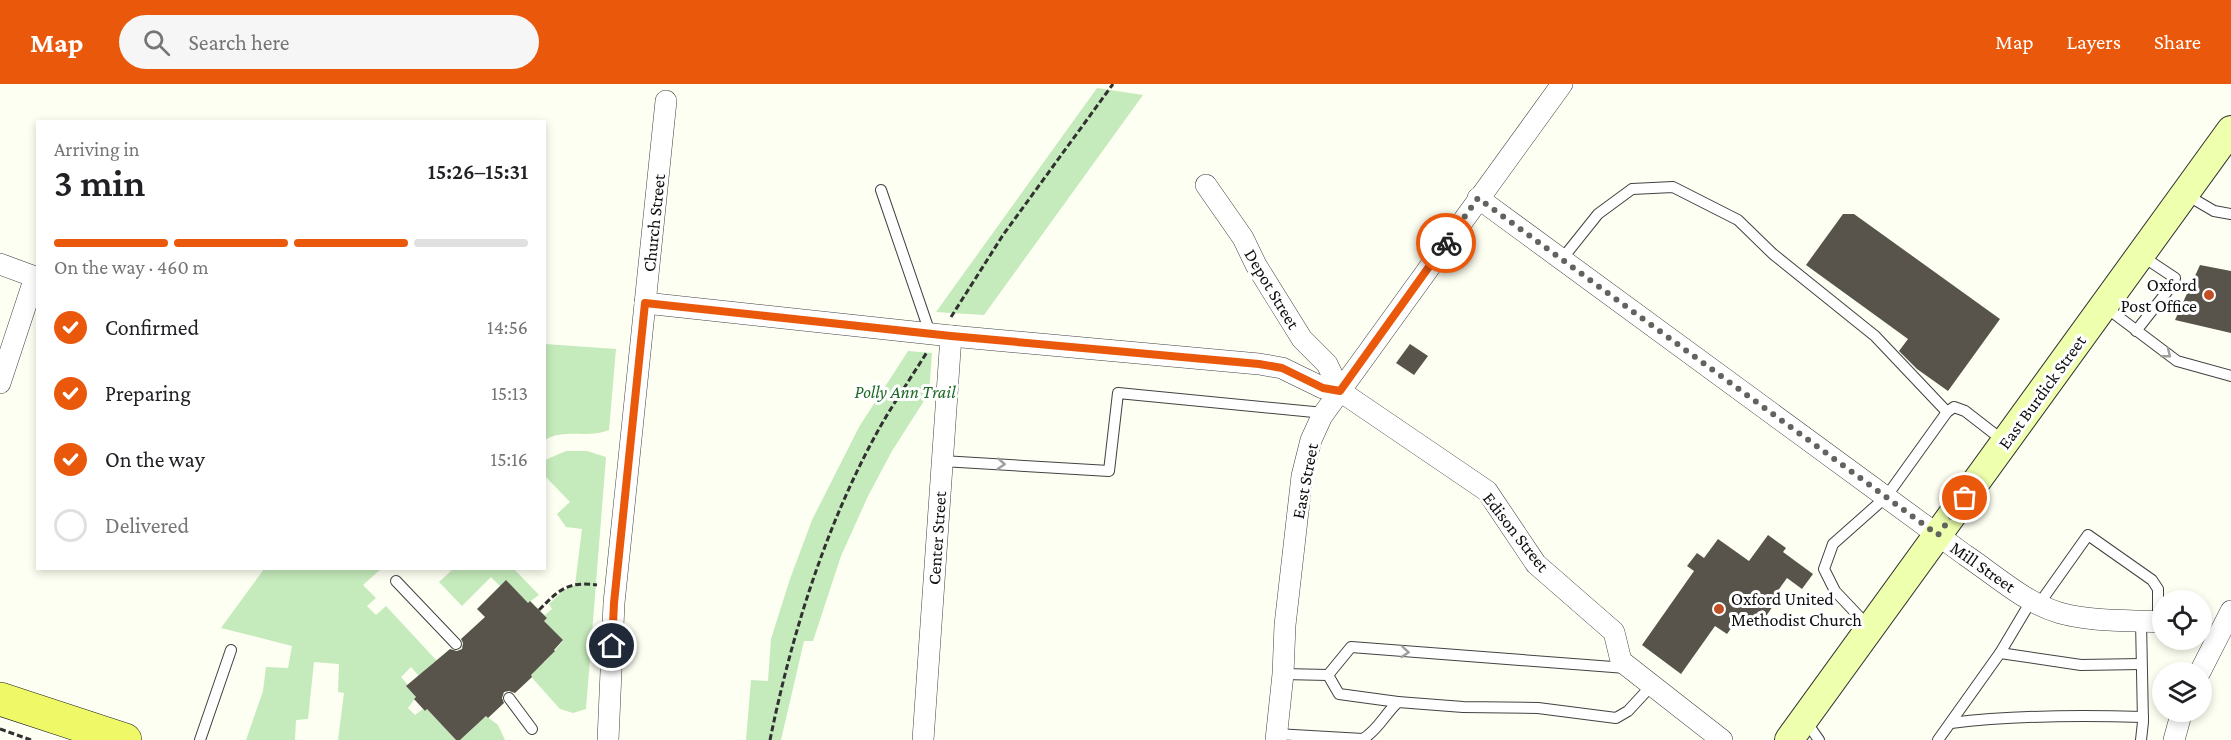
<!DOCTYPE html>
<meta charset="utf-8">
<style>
body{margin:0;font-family:"Crimson Pro",serif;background:#f6f6f6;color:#202124;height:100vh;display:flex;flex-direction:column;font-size:22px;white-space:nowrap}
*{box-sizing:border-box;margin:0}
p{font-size:20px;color:#757577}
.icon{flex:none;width:33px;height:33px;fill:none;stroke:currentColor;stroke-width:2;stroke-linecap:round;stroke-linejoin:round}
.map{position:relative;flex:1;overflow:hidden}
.panel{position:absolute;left:36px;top:36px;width:510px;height:450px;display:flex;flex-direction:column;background:#fff;border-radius:0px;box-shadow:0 3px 9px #0003}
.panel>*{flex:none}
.controls{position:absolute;left:2152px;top:506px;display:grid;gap:12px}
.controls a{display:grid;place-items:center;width:60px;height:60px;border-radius:50%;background:#fff;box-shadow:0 3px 9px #0003;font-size:30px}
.pin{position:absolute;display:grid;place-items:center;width:51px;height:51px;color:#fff;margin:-26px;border:3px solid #fff;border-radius:50%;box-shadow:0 2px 6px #0007}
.courier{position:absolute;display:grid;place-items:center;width:60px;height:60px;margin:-30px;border:4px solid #ea580c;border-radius:50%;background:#fff;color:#222;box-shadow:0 2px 8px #0007}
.summary em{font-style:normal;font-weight:600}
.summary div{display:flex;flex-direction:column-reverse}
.summary{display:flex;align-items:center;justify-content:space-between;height:102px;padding:0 18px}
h1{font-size:39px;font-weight:600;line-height:45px}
.bar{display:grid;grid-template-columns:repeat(4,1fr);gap:9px 6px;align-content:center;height:72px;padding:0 18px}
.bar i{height:8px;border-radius:4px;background:#e0e0e0}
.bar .on{background:#ea580c}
.bar p{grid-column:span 4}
ol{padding:0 18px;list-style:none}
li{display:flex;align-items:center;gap:18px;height:66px}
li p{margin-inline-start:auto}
li .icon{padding:6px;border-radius:50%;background:#ea580c;color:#fff;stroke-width:4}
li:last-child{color:#757577}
li i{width:33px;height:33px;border:3px solid #e0e0e0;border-radius:50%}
header{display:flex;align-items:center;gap:36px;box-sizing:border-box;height:84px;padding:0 30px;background:#ea580c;color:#fff}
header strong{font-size:28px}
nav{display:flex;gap:33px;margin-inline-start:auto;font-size:21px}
.search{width:420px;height:54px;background:#f6f6f6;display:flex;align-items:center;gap:15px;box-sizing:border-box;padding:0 21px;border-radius:33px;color:#757577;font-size:22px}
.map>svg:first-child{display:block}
.green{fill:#c5eabb}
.building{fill:#58544c}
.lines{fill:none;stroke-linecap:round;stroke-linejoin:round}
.service-casing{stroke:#424242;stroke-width:12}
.minor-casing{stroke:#424242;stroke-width:22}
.secondary-casing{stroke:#313131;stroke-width:30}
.primary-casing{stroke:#202020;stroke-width:34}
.path{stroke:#313131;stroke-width:3;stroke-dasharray:6 3;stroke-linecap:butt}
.service{stroke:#fff;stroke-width:10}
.minor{stroke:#fff;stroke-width:21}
.secondary{stroke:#eeffad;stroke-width:28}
.primary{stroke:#eff968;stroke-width:33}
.oneway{stroke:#9f9f9f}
.done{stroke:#62635e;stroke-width:6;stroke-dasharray:0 10.8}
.route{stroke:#ea580c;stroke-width:8}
.poi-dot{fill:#c14f26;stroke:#fff;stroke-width:2}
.labels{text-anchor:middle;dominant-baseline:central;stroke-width:6;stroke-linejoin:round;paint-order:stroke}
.street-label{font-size:18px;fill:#0f0f0f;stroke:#fff}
.poi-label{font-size:18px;fill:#0f0f0f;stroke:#fff;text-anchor:end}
.park-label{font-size:18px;font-style:italic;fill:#1e6926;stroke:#fff}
</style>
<header>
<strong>Map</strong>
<div class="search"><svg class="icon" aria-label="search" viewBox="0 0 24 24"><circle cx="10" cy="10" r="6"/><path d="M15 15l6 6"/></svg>Search here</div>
<nav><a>Map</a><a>Layers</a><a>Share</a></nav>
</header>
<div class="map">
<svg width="2231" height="656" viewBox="0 0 2231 656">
<rect width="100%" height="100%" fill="#fdfff2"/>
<g class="green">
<path d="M1097,4L1143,11L984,231L936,228Z"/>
<path d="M545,260L616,265L609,346C588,355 565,344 545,356Z"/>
<path d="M908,267L932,269L929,309L892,367L868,412L841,472L813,557H804L781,656H746L751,596L768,597L771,555L790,495L812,436L859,343Z"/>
<path d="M566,367H587L606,373L586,625L573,629L560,625L526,587L545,578L563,557L544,537L547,534L545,531L552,525L549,520L564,506L575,501L582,445L566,443L557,430L570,418L545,392V376Z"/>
<path d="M264,485H381L363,501L376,514L367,522L376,531L386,522L437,577L435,579L434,578L419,592L411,583L401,593L408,601L407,603L416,613L408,624L415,631L423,625L425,627L427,625L456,656H338L344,609L338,608L339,580L314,578L308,635L296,636L295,656H246L263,607L266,583L288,584L292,562L221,544Z"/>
<path d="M453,485H514L539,511L528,519L500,502L491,493L462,522L439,498Z"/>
<path d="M486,632L498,641L505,656H460Z"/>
</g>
<g class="building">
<path d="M1843,130H1854L2000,235L1948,307L1917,285L1899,267L1908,255L1806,181Z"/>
<path d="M2200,181L2231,187V249L2175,236Z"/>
<path d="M1410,260L1428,272L1414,291L1396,279Z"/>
<path d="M1768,451L1786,464L1783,468L1813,490L1802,505L1787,494L1769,519L1773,522L1764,535L1757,530L1752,536L1742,529L1727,550L1715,542L1681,590L1642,561L1694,487L1687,482L1697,469L1704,474L1718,455L1749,477Z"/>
<path d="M506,496L528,519L530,517L547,534L544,537L563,556L554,566L555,567L531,591L532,593L515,609L509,607L504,608L502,614L504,619L488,634L486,632L460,656H456L427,625L425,627L414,615L416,613L406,602L450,565L457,567L462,565L463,559L461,555L485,533L477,525Z"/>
</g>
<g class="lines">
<defs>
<g id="service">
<path d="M881,106L930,249"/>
<path d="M2185,110L2214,127L2231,130"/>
<path d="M1562,175L1598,130L1632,105L1673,103L1738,136L1773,170L1875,252L1947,328"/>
<path d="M2104,222L2177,277L2231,292"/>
<path d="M2136,247L2173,200L2175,194L2142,172"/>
<path d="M942,377L1109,387L1118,309L1324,329"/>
<path d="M396,497L456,560"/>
<path d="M2039,520L2088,451L2152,496L2158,505V537"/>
<path d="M1869,543L1835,507L1824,485L1833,460L1886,413L1947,328L1954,323L1965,327L2005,358"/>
<path d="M2000,569L2081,581L2141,580"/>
<path d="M1283,590L1328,591L1339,610L1398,618"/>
<path d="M1328,591L1351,563L1626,584"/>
<path d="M509,614L532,645"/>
<path d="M1805,636L1819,656"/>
<path d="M1951,639C2015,631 2078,631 2143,633"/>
<path d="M1276,650L1363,655C1379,645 1384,631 1398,618L1463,623L1538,624L1616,634L1628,627L1652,601"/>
<path d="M200,656L231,566"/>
<path d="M1938,656L2000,569L2031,517"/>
<path d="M2141,656L2143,638L2141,537"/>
</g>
<g id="minor">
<path d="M1206,101L1243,154L1256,181L1302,255L1327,280L1340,307"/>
<path d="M1478,114L1965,471C1995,491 2025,519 2060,529C2093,538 2129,536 2163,538"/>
<path d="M0,180L38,194"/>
<path d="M645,219L951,252L1259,280L1282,284L1323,304L1340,307L1487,407L1536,480L1614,548L1621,577L1722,656"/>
<path d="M0,299L35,193"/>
<path d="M2200,588L2231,527"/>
<path d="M608,656L614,519L666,17"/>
<path d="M923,656L951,252"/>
<path d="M1276,656L1283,590L1285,541L1302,392L1311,356L1322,332L1562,0"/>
<path d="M2174,656L2182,627"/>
</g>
<path id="secondary" d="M1789,656L2231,46"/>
<path id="primary" d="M0,615L125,656"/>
</defs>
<use href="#service" class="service-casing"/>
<use href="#minor" class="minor-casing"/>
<use href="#secondary" class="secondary-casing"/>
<use href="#primary" class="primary-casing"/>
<g class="path">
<path d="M951,233L1003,151L1113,0"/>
<path d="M539,526C559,506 567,497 597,501"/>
<path d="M0,645L31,656"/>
<path d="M770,656C791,553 824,447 874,354C890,324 909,297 927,268"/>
</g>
<use href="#service" class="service"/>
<use href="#minor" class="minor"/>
<use href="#secondary" class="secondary"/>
<use href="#primary" class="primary"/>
</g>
<defs><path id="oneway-chevron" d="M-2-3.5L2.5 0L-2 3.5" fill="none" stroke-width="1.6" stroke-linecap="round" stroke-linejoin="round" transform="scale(1.5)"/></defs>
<g class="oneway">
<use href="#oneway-chevron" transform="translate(2167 270) rotate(38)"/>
<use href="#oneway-chevron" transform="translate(1001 380) rotate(4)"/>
<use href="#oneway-chevron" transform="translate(1405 568) rotate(5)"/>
</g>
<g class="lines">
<path class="done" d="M1446,159L1478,114L1938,451L1965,414"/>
<path class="route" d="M612,562L614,519L645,219L951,252L1259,280L1282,284L1323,304L1340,307L1446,159"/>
</g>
<g class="poi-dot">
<circle cx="2209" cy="211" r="6"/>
<circle cx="1719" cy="525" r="6"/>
</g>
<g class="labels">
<g class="street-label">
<text transform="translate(654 139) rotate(-84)">Church Street</text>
<text transform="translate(1272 205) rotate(59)">Depot Street</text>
<text transform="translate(2042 308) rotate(-54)">East Burdick Street</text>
<text transform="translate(1305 397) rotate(-79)">East Street</text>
<text transform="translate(1516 448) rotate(52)">Edison Street</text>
<text transform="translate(937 454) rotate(-86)">Center Street</text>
<text transform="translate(1983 483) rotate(35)">Mill Street</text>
</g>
<g class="poi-label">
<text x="2197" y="201">Oxford<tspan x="2197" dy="21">Post Office</tspan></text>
<text x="1731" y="515" text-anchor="start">Oxford United<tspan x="1731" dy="21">Methodist Church</tspan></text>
</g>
<g class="park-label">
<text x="905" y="308">Polly Ann Trail</text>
</g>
</g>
</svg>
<div class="controls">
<a><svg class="icon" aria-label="locate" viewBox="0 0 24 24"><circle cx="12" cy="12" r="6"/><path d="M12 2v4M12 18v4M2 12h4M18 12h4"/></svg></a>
<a><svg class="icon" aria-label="layers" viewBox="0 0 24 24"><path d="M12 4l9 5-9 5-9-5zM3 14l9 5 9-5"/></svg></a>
</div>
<div class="pin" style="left:1965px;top:414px;background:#ea580c"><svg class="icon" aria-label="bag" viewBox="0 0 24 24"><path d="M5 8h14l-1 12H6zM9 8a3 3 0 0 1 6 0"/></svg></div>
<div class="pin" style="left:612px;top:562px;background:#1f2937"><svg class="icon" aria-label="home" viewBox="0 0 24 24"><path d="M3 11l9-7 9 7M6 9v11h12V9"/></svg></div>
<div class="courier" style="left:1446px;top:159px"><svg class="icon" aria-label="bike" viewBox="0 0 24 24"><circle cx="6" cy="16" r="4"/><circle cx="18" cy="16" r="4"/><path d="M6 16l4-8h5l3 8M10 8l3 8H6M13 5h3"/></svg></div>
<section class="panel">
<div class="summary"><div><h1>3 min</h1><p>Arriving in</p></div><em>15:26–15:31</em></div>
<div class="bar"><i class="on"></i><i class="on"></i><i class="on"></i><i></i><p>On the way · 460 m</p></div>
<ol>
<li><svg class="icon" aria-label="check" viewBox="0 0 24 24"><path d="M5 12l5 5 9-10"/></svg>Confirmed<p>14:56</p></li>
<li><svg class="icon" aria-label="check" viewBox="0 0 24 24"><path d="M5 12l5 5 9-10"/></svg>Preparing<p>15:13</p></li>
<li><svg class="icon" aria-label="check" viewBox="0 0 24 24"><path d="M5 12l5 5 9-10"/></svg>On the way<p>15:16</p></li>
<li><i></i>Delivered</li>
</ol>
</section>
</div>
